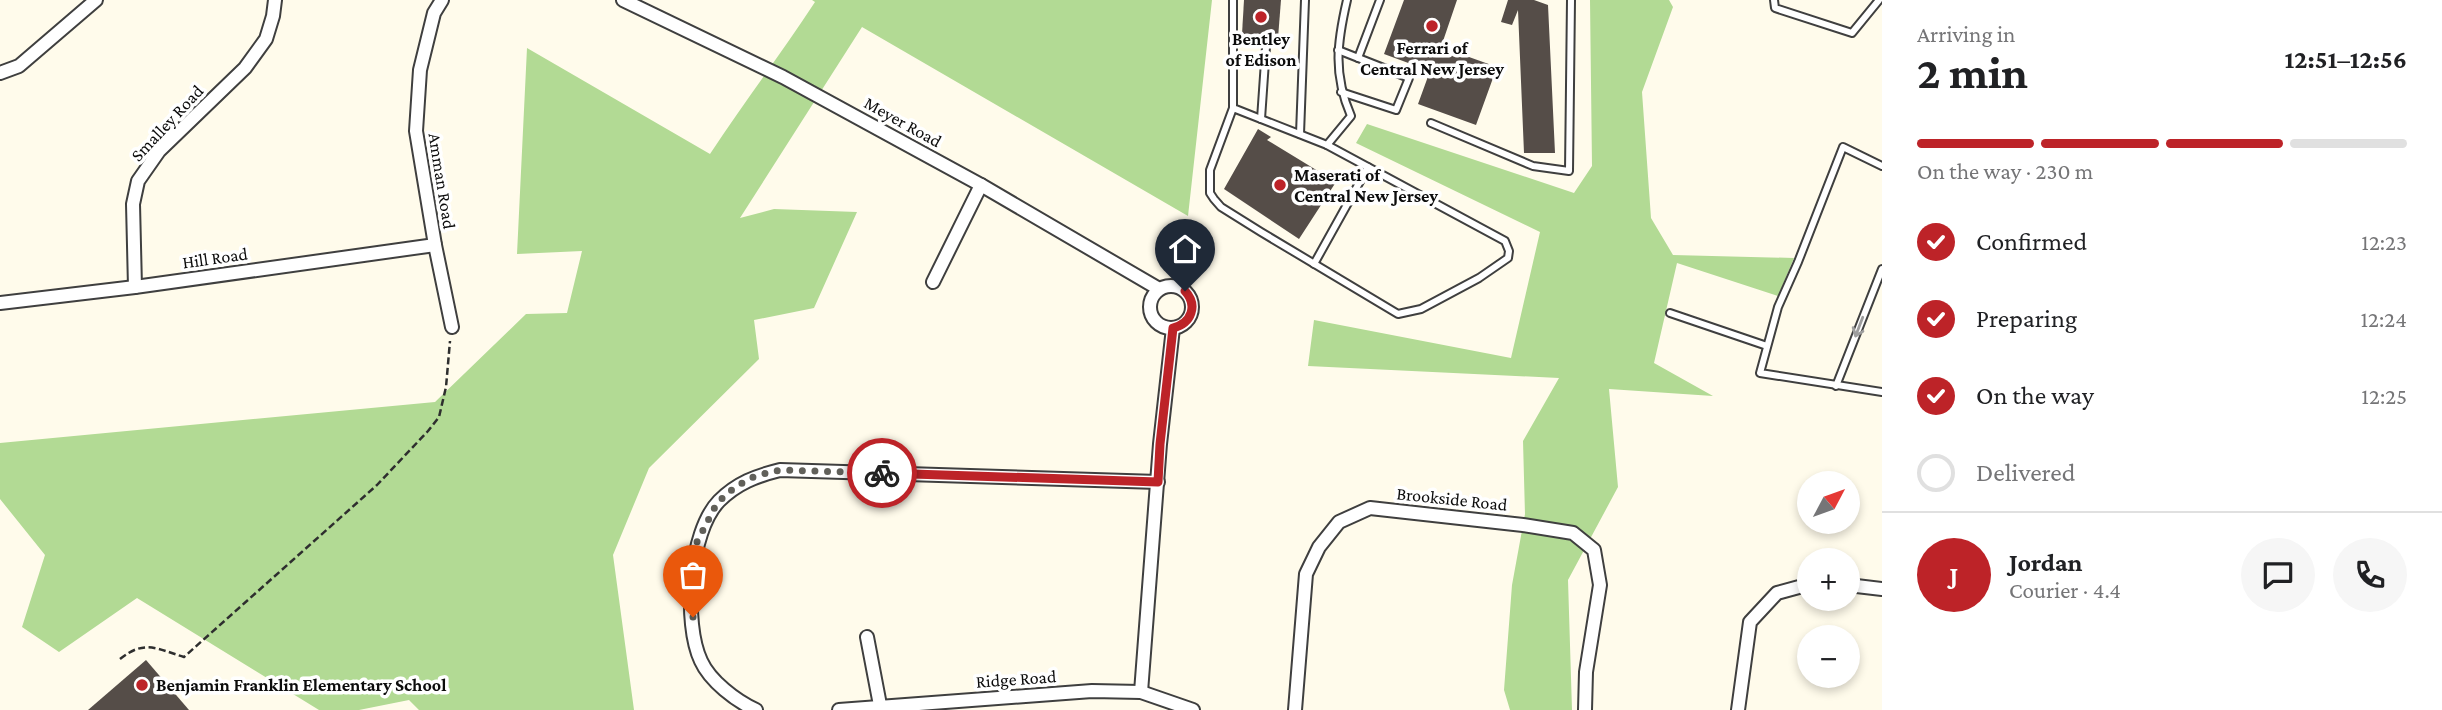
<!DOCTYPE html>
<meta charset="utf-8">
<style>
body{margin:0;font-family:"Crimson Pro",serif;background:#f6f6f6;color:#202124;height:100vh;display:flex;flex-direction:column;font-size:26px;white-space:nowrap}
*{box-sizing:border-box;margin:0}
p{font-size:23px;color:#757577}
.icon{flex:none;width:38px;height:38px;fill:none;stroke:currentColor;stroke-width:2;stroke-linecap:round;stroke-linejoin:round}
.map{position:relative;flex:1;overflow:hidden}
.drawer{display:flex;flex-direction:column;background:#fff;width:560px}
.drawer>*{flex:none}
.needle{width:46px;rotate:49deg}
.tools{position:absolute;left:1797px;top:471px;display:grid;gap:14px}
.tools a{display:grid;place-items:center;width:63px;height:63px;border-radius:50%;background:#fff;box-shadow:0 4px 10px #0003;font-size:35px}
.pin{position:absolute;display:grid;place-items:center;width:60px;height:60px;color:#fff;margin:-72px -30px;border-radius:50% 50% 50% 0;rotate:-45deg;box-shadow:0 0 7px #0007}
.pin .icon{rotate:45deg}
.courier{position:absolute;display:grid;place-items:center;width:70px;height:70px;margin:-35px;border:5px solid #bd2328;border-radius:50%;background:#fff;color:#222;box-shadow:0 2px 9px #0007}
.overview em{font-style:normal;font-weight:700}
.overview div{display:flex;flex-direction:column-reverse}
.overview{display:flex;align-items:center;justify-content:space-between;height:119px;padding:0 35px}
h1{font-size:46px;font-weight:700;line-height:52px}
.bar{display:grid;grid-template-columns:repeat(4,1fr);gap:10px 7px;align-content:center;height:84px;padding:0 35px}
.bar i{height:9px;border-radius:5px;background:#e0e0e0}
.bar .active{background:#bd2328}
.bar p{grid-column:span 4}
.line{display:flex;align-items:center;gap:18px;padding:0 35px;border-top:2px solid #e0e0e0}
.line div{flex:1}
.round{display:grid;place-items:center;flex:none;width:74px;height:74px;border-radius:37px;background:#f6f6f6}
ol{padding:0 35px;list-style:none}
li{display:flex;align-items:center;gap:21px;height:77px}
li p{margin-inline-start:auto}
li .icon{padding:7px;border-radius:50%;background:#bd2328;color:#fff;stroke-width:4}
li:last-child{color:#757577}
li i{width:38px;height:38px;border:4px solid #e0e0e0;border-radius:50%}
main{display:flex;flex:1;min-height:0}
.map>svg:first-child{display:block}
.forest{fill:#b2da94}
.building{fill:#554d48}
.lines{fill:none;stroke-linecap:round;stroke-linejoin:round}
.lane-casing{stroke:#3f3f3f;stroke-width:10}
.street-casing{stroke:#3f3f3f;stroke-width:16}
.path{stroke:#2e2e2e;stroke-width:2.5;stroke-dasharray:7 3.5;stroke-linecap:butt}
.lane{stroke:#fff;stroke-width:6}
.street{stroke:#fff;stroke-width:12}
.oneway{stroke:#9e9e9e}
.done{stroke:#61605a;stroke-width:7;stroke-dasharray:0 12.6}
.route{stroke:#bd2328;stroke-width:9}
.poi-dot{fill:#bd2328;stroke:#fff;stroke-width:2.5}
.labels{text-anchor:middle;dominant-baseline:central;stroke-width:7;stroke-linejoin:round;paint-order:stroke}
.poi-label{font-size:18px;font-weight:bold;fill:#0c0c0c;stroke:#fff}
.street-label{font-size:18px;fill:#0c0c0c;stroke:#fff}
</style>
<main>
<div class="map">
<svg width="1882" height="710" viewBox="0 0 1882 710">
<rect width="100%" height="100%" fill="#fffbeb"/>
<g class="forest">
<path d="M812,0H1212L1188,216L862,27L740,218L774,209L857,212L814,308L754,320L759,359L649,468L613,555L634,710H419L409,700L359,710H319L137,598L59,652L22,627L45,555L0,499V443L435,402L526,314L567,313L582,251L517,254L527,48L710,154C744,102 781,54 815,2Z"/>
<path d="M1590,0H1669L1673,7L1642,92L1651,218L1673,255L1794,258L1778,296L1677,263L1654,363L1713,396L1609,389L1618,487L1568,580L1572,710H1510L1504,690L1512,585L1525,514L1523,441L1559,378L1308,366L1314,320L1511,358L1540,232L1356,143L1367,124L1574,193L1592,166Z"/>
</g>
<g class="building">
<path d="M1244,0H1281L1278,38L1242,34Z"/>
<path d="M1404,0H1457L1441,47L1497,67L1476,125L1418,104L1430,71L1384,54Z"/>
<path d="M1508,0H1534L1548,5L1555,153H1524L1518,10L1512,25L1501,22Z"/>
<path d="M1258,129L1271,137L1267,140L1336,182L1299,239L1224,189Z"/>
<path d="M146,660L189,710H88Z"/>
</g>
<g class="lines">
<defs>
<g id="lane">
<path d="M1233,0V108L1327,145L1351,116C1333,74 1337,43 1347,0"/>
<path d="M1774,0L1775,8L1852,33L1879,0"/>
<path d="M1338,50L1409,78L1396,110L1341,92"/>
<path d="M1358,58L1380,0"/>
<path d="M1233,108L1210,170V193L1214,199L1221,207L1261,232L1398,314L1421,309L1479,278L1508,258L1509,251L1505,241L1327,145"/>
<path d="M1261,119L1266,47"/>
<path d="M1431,123L1533,166L1569,171L1571,0"/>
<path d="M1300,134L1305,0"/>
<path d="M1882,166L1843,147L1798,262L1778,307L1760,373L1882,392"/>
<path d="M1314,264L1368,167"/>
<path d="M1670,313L1767,346"/>
<path d="M1836,386L1882,269"/>
</g>
<g id="street">
<path d="M442,0L434,13L420,70L416,131L435,245L452,327"/>
<path d="M623,0L783,77L981,185L1159,289"/>
<path d="M0,73L19,66L96,0"/>
<path d="M933,282L981,185"/>
<circle cx="1171" cy="307" r="21"/>
<path d="M135,287L133,204L138,181L159,151L245,68L266,39L273,16L275,0"/>
<path d="M0,303L135,287L435,245"/>
<path d="M1848,585L1882,589"/>
<path d="M867,637L880,705"/>
<path d="M1141,692L1160,444L1173,328"/>
<path d="M756,710C736,701 710,681 701,661C683,623 689,532 719,501C737,483 756,476 780,470L1158,482"/>
<path d="M839,710L1092,691L1141,692L1193,710"/>
<path d="M1295,710L1306,574L1319,547L1339,522L1370,508L1523,525L1573,533L1594,550L1600,585L1586,672L1585,710"/>
<path d="M1738,710L1750,622L1777,593L1810,584"/>
</g>
</defs>
<use href="#lane" class="lane-casing"/>
<use href="#street" class="street-casing"/>
<path class="path" d="M120,659C145,639 157,649 184,657L377,485L428,431L439,417L446,387L450,341"/>
<use href="#lane" class="lane"/>
<use href="#street" class="street"/>
</g>
<defs><path id="oneway-shaft" d="M-6 0H5M1.5-3L5.5 0L1.5 3" fill="none" stroke-width="1.6" stroke-linecap="round" stroke-linejoin="round" transform="scale(1.75)"/></defs>
<use class="oneway" href="#oneway-shaft" transform="translate(1859 327) rotate(111)"/>
<g class="lines">
<path class="done" d="M693,617L692,573L697,542L717,503L735,487L755,476L780,470L882,473"/>
<path class="route" d="M882,473L1158,482L1160,444L1173,328C1192,323 1198,305 1185,291"/>
</g>
<g class="poi-dot">
<circle cx="1261" cy="17" r="7"/>
<circle cx="1432" cy="26" r="7"/>
<circle cx="1280" cy="185" r="7"/>
<circle cx="142" cy="685" r="7"/>
</g>
<g class="labels">
<g class="poi-label">
<text x="1261" y="39">Bentley<tspan x="1261" dy="21">of Edison</tspan></text>
<text x="1432" y="48">Ferrari of<tspan x="1432" dy="21">Central New Jersey</tspan></text>
<text x="1294" y="175" text-anchor="start">Maserati of<tspan x="1294" dy="21">Central New Jersey</tspan></text>
<text x="156" y="685" text-anchor="start">Benjamin Franklin Elementary School</text>
</g>
<g class="street-label">
<text transform="translate(903 122) rotate(29)">Meyer Road</text>
<text transform="translate(167 123) rotate(-47)">Smalley Road</text>
<text transform="translate(442 181) rotate(81)">Amman Road</text>
<text transform="translate(215 258) rotate(-8)">Hill Road</text>
<text transform="translate(1452 499) rotate(6)">Brookside Road</text>
<text transform="translate(1016 679) rotate(-4)">Ridge Road</text>
</g>
</g>
</svg>
<div class="tools">
<a><svg class="needle" viewBox="-14 -14 28 28"><path d="M0-13l5 13h-10z" fill="#e53935"/><path d="M0 13l5-13h-10z" fill="#757577"/></svg></a>
<a>+</a>
<a>−</a>
</div>
<div class="pin" style="left:693px;top:617px;background:#ea580c"><svg class="icon" aria-label="bag" viewBox="0 0 24 24"><path d="M5 8h14l-1 12H6zM9 8a3 3 0 0 1 6 0"/></svg></div>
<div class="pin" style="left:1185px;top:291px;background:#1f2937"><svg class="icon" aria-label="home" viewBox="0 0 24 24"><path d="M3 11l9-7 9 7M6 9v11h12V9"/></svg></div>
<div class="courier" style="left:882px;top:473px"><svg class="icon" aria-label="bike" viewBox="0 0 24 24"><circle cx="6" cy="16" r="4"/><circle cx="18" cy="16" r="4"/><path d="M6 16l4-8h5l3 8M10 8l3 8H6M13 5h3"/></svg></div>
</div>
<section class="drawer">
<div class="overview"><div><h1>2 min</h1><p>Arriving in</p></div><em>12:51–12:56</em></div>
<div class="bar"><i class="active"></i><i class="active"></i><i class="active"></i><i></i><p>On the way · 230 m</p></div>
<ol>
<li><svg class="icon" aria-label="check" viewBox="0 0 24 24"><path d="M5 12l5 5 9-10"/></svg>Confirmed<p>12:23</p></li>
<li><svg class="icon" aria-label="check" viewBox="0 0 24 24"><path d="M5 12l5 5 9-10"/></svg>Preparing<p>12:24</p></li>
<li><svg class="icon" aria-label="check" viewBox="0 0 24 24"><path d="M5 12l5 5 9-10"/></svg>On the way<p>12:25</p></li>
<li><i></i>Delivered</li>
</ol>
<div class="line" style="height:126px"><b class="round" style="background:#bd2328;color:#fff">J</b><div><b>Jordan</b><p>Courier · 4.4</p></div><a class="round"><svg class="icon" aria-label="chat" viewBox="0 0 24 24"><path d="M4 5h16v11H9l-5 4z"/></svg></a><a class="round"><svg class="icon" aria-label="phone" viewBox="0 0 24 24"><path d="M5 4h4l2 5-3 2q2 4 5 5l2-3 5 2v4C11 20 4 13 5 4z"/></svg></a></div>
</section>
</main>
